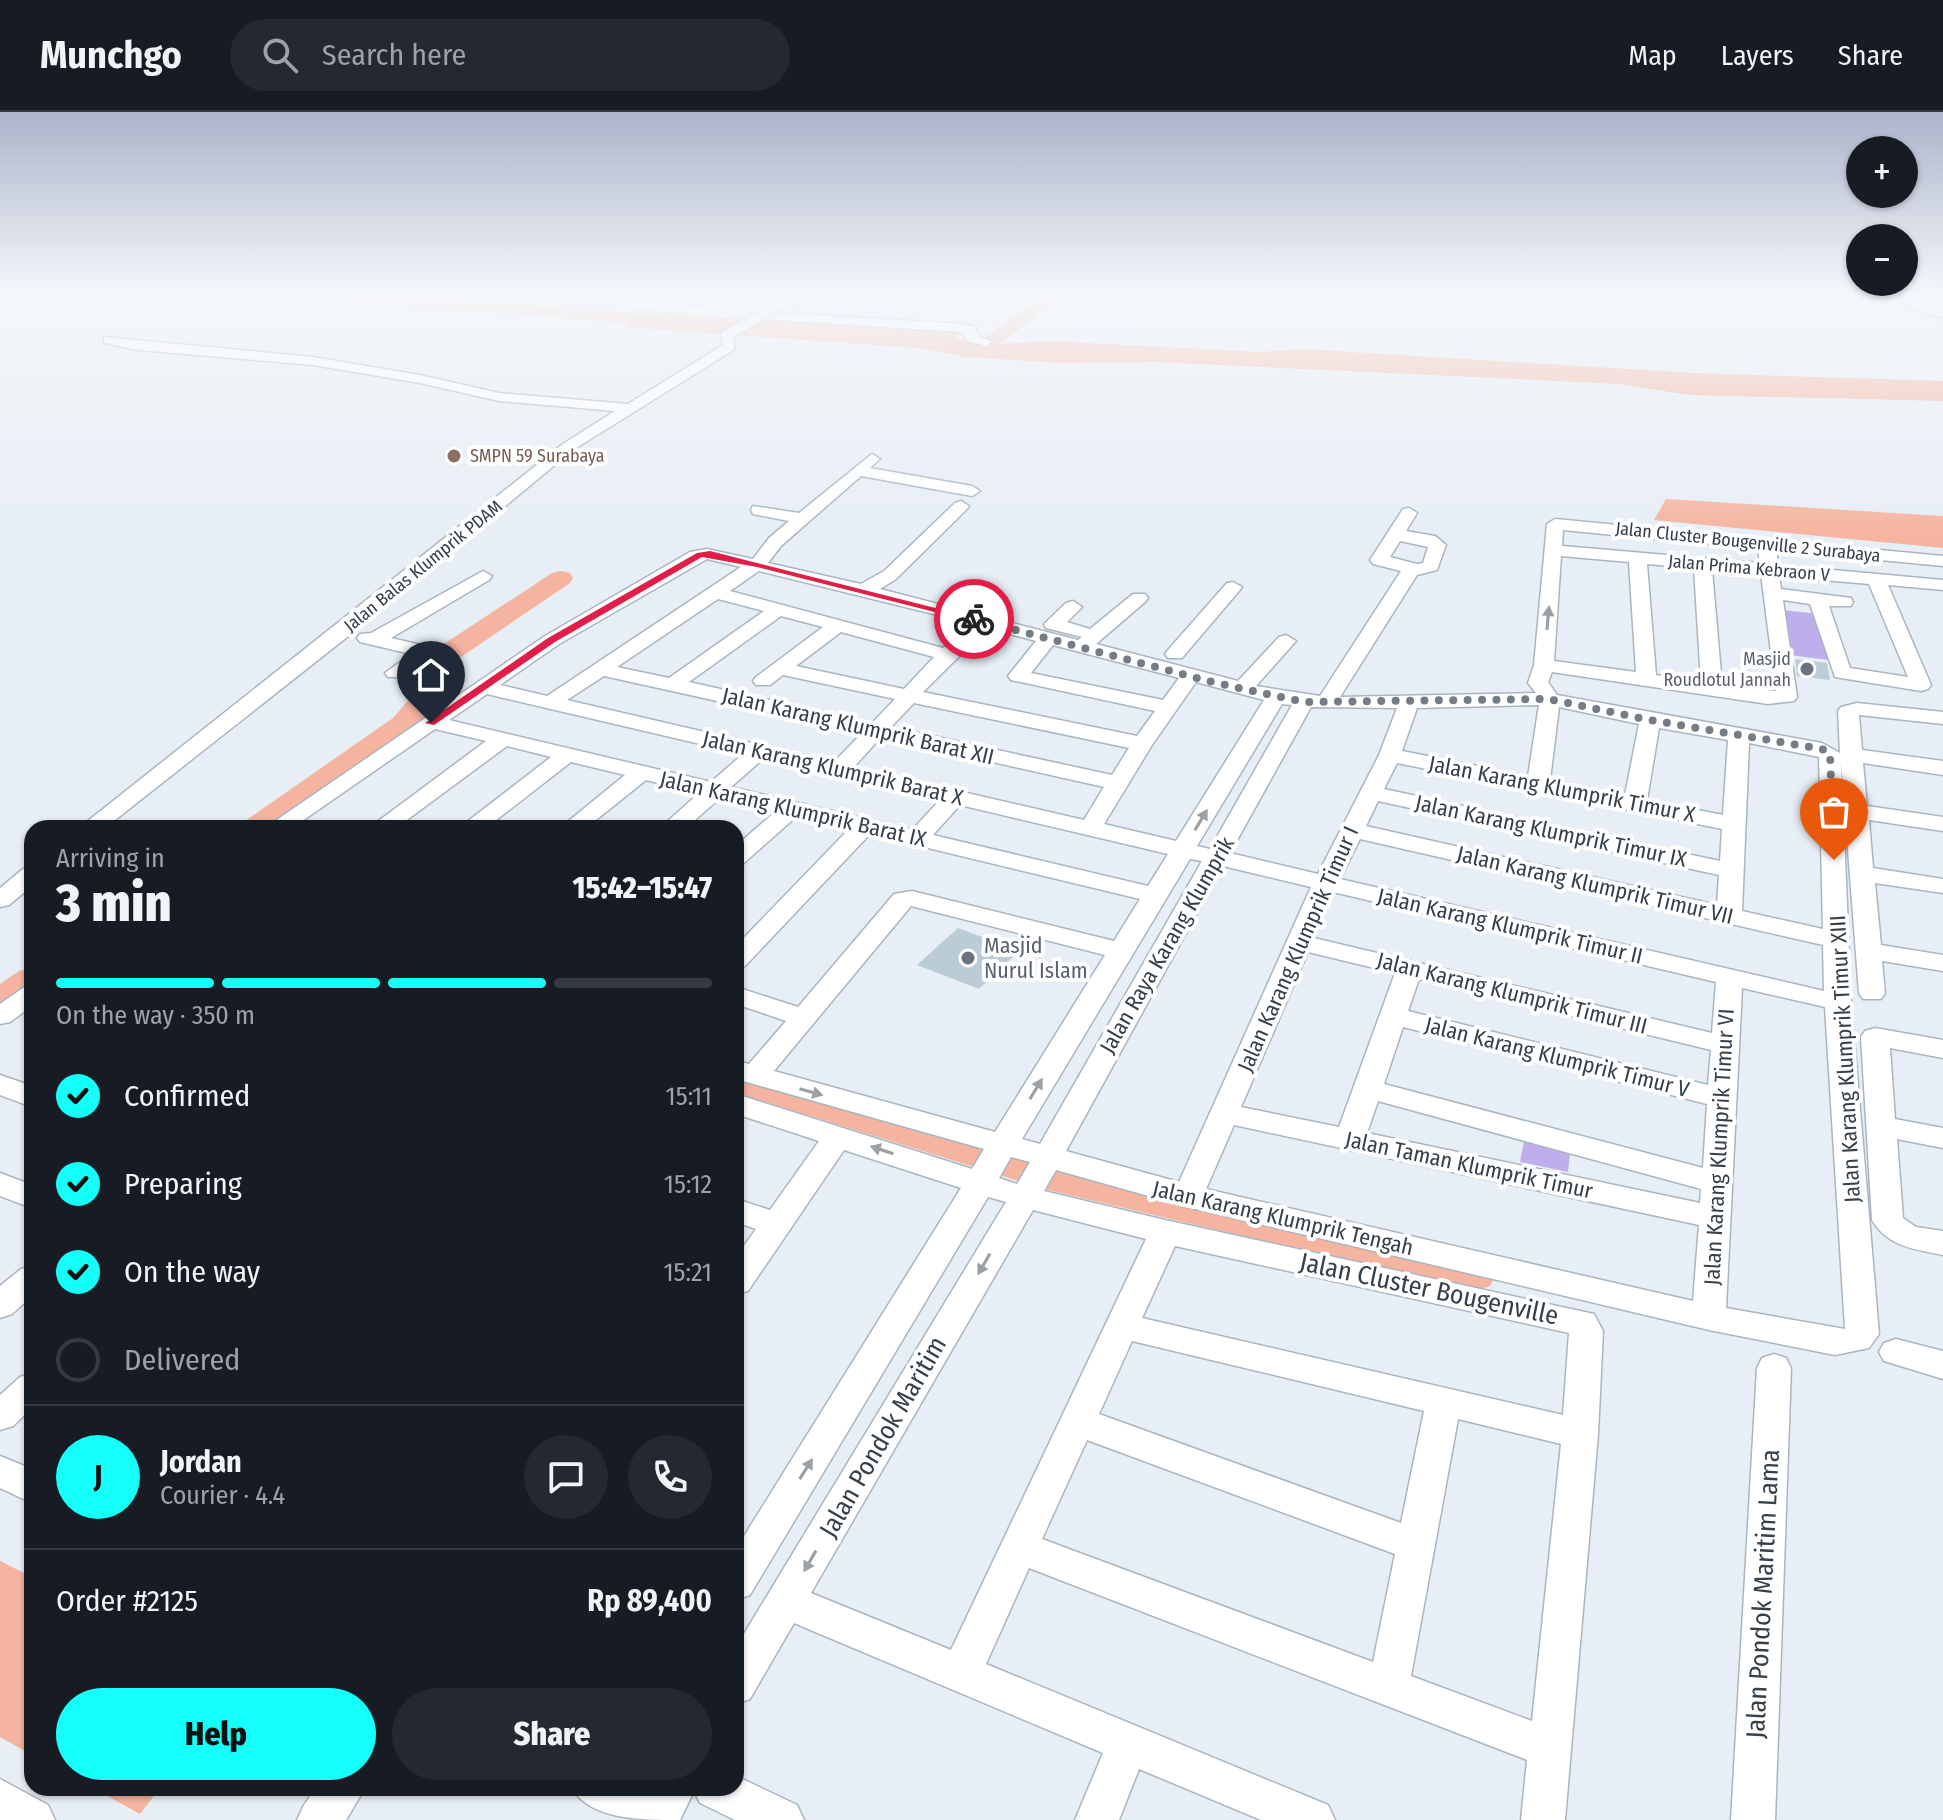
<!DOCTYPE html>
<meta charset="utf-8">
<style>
body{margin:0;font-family:"Fira Sans Condensed",sans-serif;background:#242831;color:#f1f3f6;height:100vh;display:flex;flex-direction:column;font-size:30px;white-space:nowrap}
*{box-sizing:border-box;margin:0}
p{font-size:26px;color:#9ea1a6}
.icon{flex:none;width:44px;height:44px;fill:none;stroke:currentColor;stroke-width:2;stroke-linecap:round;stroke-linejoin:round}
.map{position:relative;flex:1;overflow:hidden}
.panel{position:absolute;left:24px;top:708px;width:720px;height:976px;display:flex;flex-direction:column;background:#171b24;border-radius:24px;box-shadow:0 2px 6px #0004}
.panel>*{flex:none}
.buttons{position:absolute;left:1846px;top:24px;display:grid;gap:16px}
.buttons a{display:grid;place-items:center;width:72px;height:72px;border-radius:50%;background:#171b24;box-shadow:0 2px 6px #0004;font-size:40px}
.pin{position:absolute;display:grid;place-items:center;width:68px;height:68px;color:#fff;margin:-82px -34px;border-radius:50% 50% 50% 0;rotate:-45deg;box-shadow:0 0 8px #0007}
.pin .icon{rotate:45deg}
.courier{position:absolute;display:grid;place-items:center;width:80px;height:80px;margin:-40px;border:6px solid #e11d48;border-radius:50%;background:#fff;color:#222;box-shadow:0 2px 10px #0007}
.headline em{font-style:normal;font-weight:800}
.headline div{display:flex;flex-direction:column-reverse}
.headline{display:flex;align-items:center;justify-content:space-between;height:136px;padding:0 32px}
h1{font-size:52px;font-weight:800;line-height:60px}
.bar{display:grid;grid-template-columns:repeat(4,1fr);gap:12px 8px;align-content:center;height:96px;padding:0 32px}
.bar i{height:10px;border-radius:6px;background:#363941}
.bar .selected{background:#14fff9}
.bar p{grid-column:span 4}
.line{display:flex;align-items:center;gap:20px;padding:0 32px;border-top:2px solid #363941}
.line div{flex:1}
.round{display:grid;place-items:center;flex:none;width:84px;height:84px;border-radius:42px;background:#242831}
ol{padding:0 32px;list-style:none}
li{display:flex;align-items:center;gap:24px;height:88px}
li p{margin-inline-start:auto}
li .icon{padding:8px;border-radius:50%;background:#14fff9;color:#111;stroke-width:4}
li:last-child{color:#9ea1a6}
li i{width:44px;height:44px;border:4px solid #363941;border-radius:50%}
.cta{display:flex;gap:16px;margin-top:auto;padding:16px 32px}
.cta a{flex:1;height:92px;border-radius:48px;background:#14fff9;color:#111;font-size:32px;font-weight:800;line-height:92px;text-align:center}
.cta a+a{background:#242831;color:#f1f3f6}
header{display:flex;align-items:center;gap:48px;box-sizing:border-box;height:112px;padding:0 40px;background:#171b24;border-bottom:2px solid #363941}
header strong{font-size:38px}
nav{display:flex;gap:44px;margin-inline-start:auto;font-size:28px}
.search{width:560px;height:72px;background:#242831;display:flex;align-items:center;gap:20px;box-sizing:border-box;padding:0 28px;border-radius:44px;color:#9ea1a6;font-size:30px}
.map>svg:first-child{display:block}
.green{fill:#bfaeec}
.water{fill:#f5b4a0}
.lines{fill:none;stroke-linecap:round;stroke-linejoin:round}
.river{fill:#f5b4a0;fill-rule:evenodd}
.building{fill:#bcccd7}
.minor-casing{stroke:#a9b6c1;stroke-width:3}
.minor{fill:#fff;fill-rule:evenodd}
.oneway{fill:#9aa0a4}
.route{fill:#e11d48}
.done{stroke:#747d85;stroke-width:8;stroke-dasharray:0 14.4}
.education-dot{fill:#8d6e63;stroke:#fff;stroke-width:3}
.worship-dot{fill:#6b7280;stroke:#fff;stroke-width:3}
.labels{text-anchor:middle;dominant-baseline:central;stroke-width:8;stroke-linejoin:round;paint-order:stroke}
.far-education-label{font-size:18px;fill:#785e54;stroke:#fff;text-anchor:start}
.far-street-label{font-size:18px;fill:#364049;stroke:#fff}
.far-worship-label{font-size:18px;fill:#5b616d;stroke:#fff;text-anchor:end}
.street-label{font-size:22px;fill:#364049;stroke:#fff}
.worship-label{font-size:22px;fill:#5b616d;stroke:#fff;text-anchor:start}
.near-street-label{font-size:26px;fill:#364049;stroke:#fff}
</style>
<header>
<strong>Munchgo</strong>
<div class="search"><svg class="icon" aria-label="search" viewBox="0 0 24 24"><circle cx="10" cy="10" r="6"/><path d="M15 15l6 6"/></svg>Search here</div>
<nav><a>Map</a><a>Layers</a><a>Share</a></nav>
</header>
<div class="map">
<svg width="1943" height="1708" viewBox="0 0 1943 1708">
<rect width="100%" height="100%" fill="#e7eef5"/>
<g class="green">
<path d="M1782,498L1820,502L1829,548L1789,543Z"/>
<path d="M1524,1029L1570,1041L1568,1060L1520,1050Z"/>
</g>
<g class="water">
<path d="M645,202L951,217L960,219L957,225L960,228L996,232L1052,229L1260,240L1304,237L1695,261L1943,269V289L1690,283L1618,272L1156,250L1061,251L965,245L928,237L623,215Z"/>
<path d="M1666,387L1943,404V436L1654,408Z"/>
<path d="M0,1449L32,1465V1643L0,1625Z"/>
<path d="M93,1676H160L140,1702Z"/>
</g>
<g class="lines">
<g class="river">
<path d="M334,184H415L687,205L696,210L687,215L342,189Z"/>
<path d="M1043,184H1063L989,240H977L974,236L977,232Z"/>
<path d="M561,459L570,461L573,466L570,471L439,560L445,579L413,618L277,716H240L245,709L393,606L417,578L411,557L415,551L552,461Z"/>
<path d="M32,856V883L13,896L0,899V872L19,859Z"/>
<path d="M736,955L1050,1049L1474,1145L1490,1150L1496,1162L1490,1174L1474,1179L1048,1078L736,981Z"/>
</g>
</g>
<g class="building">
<path d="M1795,547L1827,551L1830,568L1797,564Z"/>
<path d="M958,816L1019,839L979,877L917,853Z"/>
</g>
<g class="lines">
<defs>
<g id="minor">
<path d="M516,184H572L716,196L722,200L716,204L522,188Z"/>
<path d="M801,184H822L778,199L733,225L735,237L573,338L351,522L105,716H79L563,332L615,299L499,289L420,271L313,253L139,238L104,231V225L313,245L420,263L499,281L628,292L723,233L721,221L770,193Z"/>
<path d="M1895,184C1913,184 1926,193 1943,197V205L1914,198Z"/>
<path d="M779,201L963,212L975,215L979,224L992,230L985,234L968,229L962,220L775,208L773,205Z"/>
<path d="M872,342L880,347L870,356L972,374L980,379L972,384L861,364L781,434L768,451L861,472L884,459L955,391L961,389L969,394L967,397L896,467L880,477L1078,528L1082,525L1046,516L1044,512L1066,491L1073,489L1082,495L1067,510L1090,517L1133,482H1145L1148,486L1145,490L1096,532L1238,569L1279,525L1286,523L1296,529L1256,574L1320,584L1401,459L1373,452L1370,448L1403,397L1409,396L1417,401L1406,419L1435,424L1446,433L1437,458L1417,463L1340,585L1536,581L1528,571L1534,553L1547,412L1555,407L1943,444V454L1776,438L1778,453L1943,468V478L1888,473L1931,573L1928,577L1921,579L1835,565L1810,492L1783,488L1797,585L1794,589L1768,592L1552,560L1548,570L1557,583L1822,631L1840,641L1838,599L1841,595L1857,591L1943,600V612L1859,603L1862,638L1943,649V663L1863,651L1867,694L1943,705V719L1869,708L1873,756L1943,767V781L1875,771L1881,833L1943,843V859L1882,849L1885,881L1881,887H1863L1859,881L1841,647L1851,890L1879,1222L1869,1236L1835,1243L1709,1218L1188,1095L1056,1058L1044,1079L1165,1108L1594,1202L1603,1219L1598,1322L1565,1708H1521L1527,1648L1029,1456L986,1552L1328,1693L1335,1708H1261L1139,1657L1119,1708H1075L1103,1641L794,1511L750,1587L736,1592V1535L1006,1090L988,1085L750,1483L736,1488V1437L961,1076L844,1038L748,1179L736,1182V1145L756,1117L736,1110V1087L770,1098L819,1029L736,1002V982L972,1057L984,1037L736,967V949L749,952L786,909L736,892V875L798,895L894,782L912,779L1114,829L1140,787L870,722L745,854L736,857V834L849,717L797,704L744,751L736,753V734L776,699L720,686L686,716H660L699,681L646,668L586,716H560L625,663L571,650L486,716H459L551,645L507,634L396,716H369L486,629L435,617L292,716H265L545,524L690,440L707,437L753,447L769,426L789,409L753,402L751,398L753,394L799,401ZM1563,418L1758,437L1760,451L1562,434ZM1400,429L1428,435L1423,451L1417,452L1390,445ZM1561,444L1629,450L1636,560L1554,549ZM707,447L741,455L547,584L500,573L559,532ZM1647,452L1694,456L1701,570L1656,563ZM1712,458L1761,462L1776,579L1722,573ZM759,459L970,511L943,536L730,479ZM1779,464L1869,472L1908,565L1850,556L1829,494H1851L1853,490L1851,486L1781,477ZM718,487L764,499L669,566L617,555ZM781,504L823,515L756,565L753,569L756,573H770L783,563L895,587L872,611L689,570ZM988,516L1036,529L1008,564L1011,568L1155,599L1137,624L923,580ZM841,520L934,545L904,577L796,554ZM1053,533L1179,566L1163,588L1031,561ZM604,564L862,621L834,650L567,588ZM1196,570L1264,588L1176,729L1104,712L1152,633ZM487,582L743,642L711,670L449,608ZM914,591L1129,636L1112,663L891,615ZM1282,592L1292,593L1210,737L1197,734ZM1539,593L1528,664L1402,639L1417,596ZM1311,595L1397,596L1379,643L1318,762L1230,741ZM1559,595L1639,612L1625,683L1550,668ZM1659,616L1728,628L1723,703L1647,688ZM881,625L1104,675L1084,708L854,655ZM1749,631L1819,645L1823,817L1742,799ZM763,647L940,688L912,718L731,675ZM1397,651L1722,717L1720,749L1384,677ZM1378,689L1719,763L1717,793L1366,714ZM960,693L1168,742L1148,774L933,723ZM1360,727L1823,833L1824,879L1340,767ZM1190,747L1202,749L1040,1032L1022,1027ZM1223,754L1311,775L1179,1070L1066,1039ZM1333,780L1716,870L1712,921L1314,826ZM911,794L1105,843L995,1020L774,959ZM1308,840L1395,861L1339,1015L1241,995ZM1419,867L1711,938L1708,973L1408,899ZM1742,876L1825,895L1845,1217L1726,1196ZM1403,915L1707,992L1703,1056L1384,972ZM1378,989L1701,1077L1700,1091L1367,1021ZM1234,1013L1699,1113L1693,1189L1206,1077ZM1011,1045L1030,1050L1017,1072L999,1066ZM1033,1098L1146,1127L951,1538L811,1481ZM1175,1134L1569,1221L1563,1303L1142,1206ZM1132,1229L1424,1299L1401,1411L1099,1302ZM1458,1307L1561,1332L1532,1609L1411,1564ZM1087,1328L1395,1442L1373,1550L1042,1427Z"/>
<path d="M483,459L492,464L489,468L391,526L434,536L437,540L402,565H388L385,561L411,542L360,530L357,526L360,522L371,521Z"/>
<path d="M1233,470L1242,475L1239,479L1182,546H1168L1165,542L1168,538L1227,471Z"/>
<path d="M32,755V774L9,793L0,795V776L23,757Z"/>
<path d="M32,874V894L10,910L0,912V892L23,876Z"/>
<path d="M1875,916L1943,928V946L1890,936L1895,1007L1943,1016V1036L1897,1027L1903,1106L1916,1115L1943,1119V1143C1914,1137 1888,1135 1872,1108L1861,925L1865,919Z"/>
<path d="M0,963L32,974V995L0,983Z"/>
<path d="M0,1061L32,1073V1096L0,1084Z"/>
<path d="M32,1154V1184L12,1202L0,1206V1174L21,1157Z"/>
<path d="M1896,1227L1943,1239V1267L1884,1249L1879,1240L1884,1231Z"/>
<path d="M1774,1242L1786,1246L1791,1256L1775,1708H1731L1757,1256L1762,1246Z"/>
<path d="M32,1261V1296L13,1314L0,1318V1283L20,1265Z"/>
<path d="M0,1344L32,1357V1391L0,1376Z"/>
<path d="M736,1664L797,1693L804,1708H735L700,1691L694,1679L680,1708C641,1708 590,1708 572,1676H636L646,1680L648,1676H736Z"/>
<path d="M0,1667L48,1693L55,1708H0Z"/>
<path d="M316,1676H365L346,1708H297L304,1693Z"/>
</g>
</defs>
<use href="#minor" class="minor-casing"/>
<use href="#minor" class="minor"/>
</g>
<defs><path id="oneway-solid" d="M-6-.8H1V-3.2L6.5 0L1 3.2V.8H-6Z" transform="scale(2)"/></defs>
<g class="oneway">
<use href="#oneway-solid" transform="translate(1548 506) rotate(-85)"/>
<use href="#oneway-solid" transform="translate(1201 708) rotate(-59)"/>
<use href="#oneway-solid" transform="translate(1036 977) rotate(-59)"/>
<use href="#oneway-solid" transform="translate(811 980) rotate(16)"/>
<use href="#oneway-solid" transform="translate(882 1038) rotate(-162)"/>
<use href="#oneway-solid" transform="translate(984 1152) rotate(120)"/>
<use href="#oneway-solid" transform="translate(806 1357) rotate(-58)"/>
<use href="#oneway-solid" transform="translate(810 1449) rotate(120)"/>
</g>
<linearGradient id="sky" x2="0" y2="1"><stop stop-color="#adb4cb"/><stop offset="0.43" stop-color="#f4f7fa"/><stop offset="1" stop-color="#f4f7fa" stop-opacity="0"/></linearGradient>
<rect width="1943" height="424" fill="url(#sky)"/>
<path class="route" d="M710,439L979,507L974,510L757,455L702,445L555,530L434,613L425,611L548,526L697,441Z"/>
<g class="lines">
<path class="done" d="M974,507L1216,571L1304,590L1548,587L1650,608L1822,637L1830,642L1834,748"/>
</g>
<circle class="education-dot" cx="454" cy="344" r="8"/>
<g class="worship-dot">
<circle cx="1807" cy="557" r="8"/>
<circle cx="968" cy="846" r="8"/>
</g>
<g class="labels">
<g class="far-education-label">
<text x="470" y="344">SMPN 59 Surabaya</text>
</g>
<g class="far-street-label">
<text transform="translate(1748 430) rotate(6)">Jalan Cluster Bougenville 2 Surabaya</text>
<text transform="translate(423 454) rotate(-39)">Jalan Balas Klumprik PDAM</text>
<text transform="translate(1749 456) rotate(5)">Jalan Prima Kebraon V</text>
</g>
<g class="far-worship-label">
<text x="1791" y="547">Masjid<tspan x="1791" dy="21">Roudlotul Jannah</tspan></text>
</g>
<g class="street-label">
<text transform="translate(858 614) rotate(13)">Jalan Karang Klumprik Barat XII</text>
<text transform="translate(833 656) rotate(13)">Jalan Karang Klumprik Barat X</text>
<text transform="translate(1562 677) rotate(11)">Jalan Karang Klumprik Timur X</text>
<text transform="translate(793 697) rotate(13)">Jalan Karang Klumprik Barat IX</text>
<text transform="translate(1551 719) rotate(12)">Jalan Karang Klumprik Timur IX</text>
<text transform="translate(1595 773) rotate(13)">Jalan Karang Klumprik Timur VII</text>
<text transform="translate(1510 814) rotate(13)">Jalan Karang Klumprik Timur II</text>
<text transform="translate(1167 833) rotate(-60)">Jalan Raya Karang Klumprik</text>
<text transform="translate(1298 837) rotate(-66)">Jalan Karang Klumprik Timur I</text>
<text transform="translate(1512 881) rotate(14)">Jalan Karang Klumprik Timur III</text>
<text transform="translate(1557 945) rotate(14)">Jalan Karang Klumprik Timur V</text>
<text transform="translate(1845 947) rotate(-93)">Jalan Karang Klumprik Timur XIII</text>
<text transform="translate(1719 1035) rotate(-87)">Jalan Karang Klumprik Timur VI</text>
<text transform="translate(1469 1053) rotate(12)">Jalan Taman Klumprik Timur</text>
<text transform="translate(1283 1106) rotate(13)">Jalan Karang Klumprik Tengah</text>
</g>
<g class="worship-label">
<text x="984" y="833">Masjid<tspan x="984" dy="25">Nurul Islam</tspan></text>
</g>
<g class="near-street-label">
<text transform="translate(1429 1177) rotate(12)">Jalan Cluster Bougenville</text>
<text transform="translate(883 1325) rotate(-60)">Jalan Pondok Maritim</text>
<text transform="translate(1763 1482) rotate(-87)">Jalan Pondok Maritim Lama</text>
</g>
</g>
</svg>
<div class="buttons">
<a>+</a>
<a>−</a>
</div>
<div class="pin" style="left:1834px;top:748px;background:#ea580c"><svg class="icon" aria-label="bag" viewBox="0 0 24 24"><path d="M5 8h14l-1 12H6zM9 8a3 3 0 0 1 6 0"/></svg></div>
<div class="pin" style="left:431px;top:611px;background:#1f2937"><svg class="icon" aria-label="home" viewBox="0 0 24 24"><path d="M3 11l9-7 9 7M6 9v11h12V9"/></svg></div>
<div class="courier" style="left:974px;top:507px"><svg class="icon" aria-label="bike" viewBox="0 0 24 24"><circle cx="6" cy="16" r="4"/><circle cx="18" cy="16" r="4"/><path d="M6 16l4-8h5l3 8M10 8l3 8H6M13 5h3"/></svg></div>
<section class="panel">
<div class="headline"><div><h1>3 min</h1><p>Arriving in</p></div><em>15:42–15:47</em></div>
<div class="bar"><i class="selected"></i><i class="selected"></i><i class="selected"></i><i></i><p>On the way · 350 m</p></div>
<ol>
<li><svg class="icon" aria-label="check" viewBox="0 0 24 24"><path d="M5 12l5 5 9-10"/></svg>Confirmed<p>15:11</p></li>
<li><svg class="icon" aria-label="check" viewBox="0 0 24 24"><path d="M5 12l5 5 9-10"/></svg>Preparing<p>15:12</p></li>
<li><svg class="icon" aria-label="check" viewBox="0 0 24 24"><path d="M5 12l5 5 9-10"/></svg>On the way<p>15:21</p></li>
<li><i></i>Delivered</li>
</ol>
<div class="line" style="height:144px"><b class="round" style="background:#14fff9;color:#111">J</b><div><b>Jordan</b><p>Courier · 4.4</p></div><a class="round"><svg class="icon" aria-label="chat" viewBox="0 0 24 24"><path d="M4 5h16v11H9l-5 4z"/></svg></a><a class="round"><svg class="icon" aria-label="phone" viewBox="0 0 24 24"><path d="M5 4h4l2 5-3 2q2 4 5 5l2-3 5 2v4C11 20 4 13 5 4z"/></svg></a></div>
<div class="line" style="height:104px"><div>Order #2125</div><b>Rp 89,400</b></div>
<div class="cta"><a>Help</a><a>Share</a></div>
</section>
</div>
